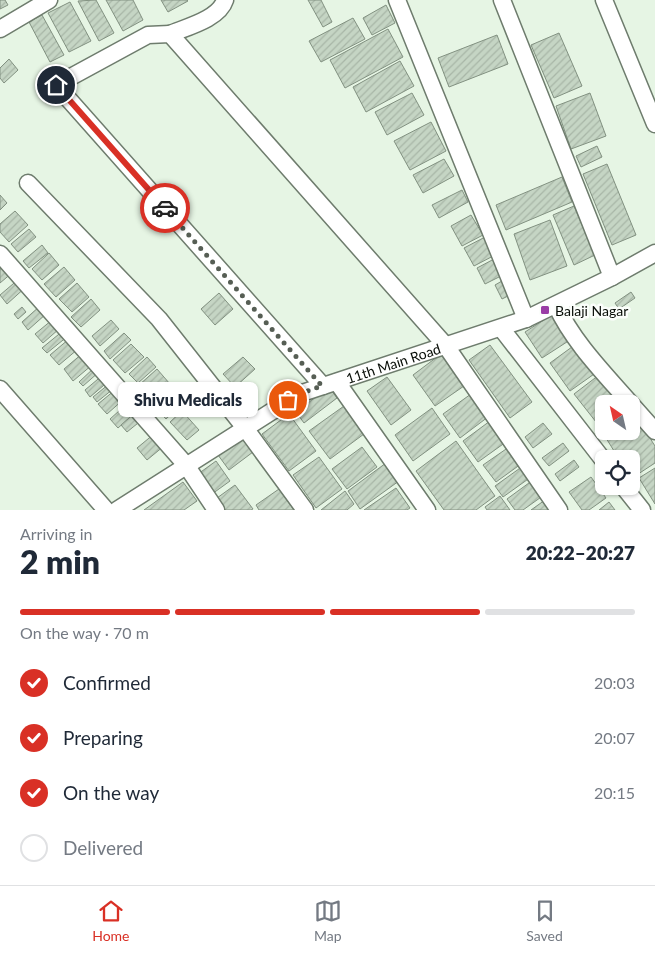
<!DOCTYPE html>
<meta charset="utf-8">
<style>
body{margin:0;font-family:Lato,sans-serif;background:#f6f6f7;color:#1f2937;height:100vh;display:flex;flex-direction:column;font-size:19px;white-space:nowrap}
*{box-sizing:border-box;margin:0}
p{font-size:16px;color:#747a83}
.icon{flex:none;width:28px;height:28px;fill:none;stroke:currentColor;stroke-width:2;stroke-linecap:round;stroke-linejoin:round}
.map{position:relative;height:510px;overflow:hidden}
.panel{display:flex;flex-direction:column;background:#fff;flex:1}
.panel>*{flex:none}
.needle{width:32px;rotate:326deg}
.tools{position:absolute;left:595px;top:395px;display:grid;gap:10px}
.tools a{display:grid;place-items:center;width:45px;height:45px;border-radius:8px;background:#fff;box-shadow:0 1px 4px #0004;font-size:25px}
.pin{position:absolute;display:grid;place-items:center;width:42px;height:42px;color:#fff;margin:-21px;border:2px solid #fff;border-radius:50%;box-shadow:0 1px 5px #0007}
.courier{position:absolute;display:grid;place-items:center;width:50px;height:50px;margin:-25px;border:4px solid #d93025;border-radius:50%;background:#fff;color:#222;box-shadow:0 1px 6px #0007}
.bubble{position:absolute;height:35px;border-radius:8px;background:#fff;box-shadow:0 1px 4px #0004;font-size:16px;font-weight:800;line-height:35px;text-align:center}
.head em{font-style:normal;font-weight:800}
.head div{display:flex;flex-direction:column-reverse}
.head{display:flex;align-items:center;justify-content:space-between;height:85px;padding:0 20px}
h1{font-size:32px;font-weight:800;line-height:38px}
.bar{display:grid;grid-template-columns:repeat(4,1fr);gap:8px 5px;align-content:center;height:60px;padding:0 20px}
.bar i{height:6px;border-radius:4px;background:#e0e1e3}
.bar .on{background:#d93025}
.bar p{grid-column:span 4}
ol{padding:0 20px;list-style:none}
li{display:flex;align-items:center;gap:15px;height:55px}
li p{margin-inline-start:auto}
li .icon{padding:5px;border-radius:50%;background:#d93025;color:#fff;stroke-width:4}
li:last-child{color:#747a83}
li i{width:28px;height:28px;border:2px solid #e0e1e3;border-radius:50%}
.tab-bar{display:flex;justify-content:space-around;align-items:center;height:70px;border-top:1px solid #e0e1e3;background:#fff;font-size:14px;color:#747a83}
.tab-bar a{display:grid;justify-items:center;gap:2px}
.tab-bar .on{color:#d93025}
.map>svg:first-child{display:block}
.building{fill:url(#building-hatch);stroke:#829181}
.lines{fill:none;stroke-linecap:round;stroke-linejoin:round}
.minor-casing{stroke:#6e7c6d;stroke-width:19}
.minor{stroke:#fff;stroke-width:16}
.done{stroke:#565e54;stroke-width:5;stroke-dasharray:0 9}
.route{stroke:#d93025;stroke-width:6}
.poi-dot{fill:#9a3da6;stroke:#fbfefb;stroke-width:2}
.labels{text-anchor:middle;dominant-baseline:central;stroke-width:5;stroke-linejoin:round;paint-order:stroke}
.poi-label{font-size:14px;fill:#080d07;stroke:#fbfefb;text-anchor:start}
.street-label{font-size:14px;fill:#080d07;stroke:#fbfefb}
</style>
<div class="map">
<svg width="655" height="510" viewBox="0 0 655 510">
<defs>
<pattern id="building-hatch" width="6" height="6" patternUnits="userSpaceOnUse" patternTransform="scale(1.25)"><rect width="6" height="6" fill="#c5d5c4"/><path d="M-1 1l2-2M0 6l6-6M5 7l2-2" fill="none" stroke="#a8b6a7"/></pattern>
</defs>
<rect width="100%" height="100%" fill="#e6f5e4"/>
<g class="building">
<path d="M0,0H5L8,5L0,9Z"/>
<path d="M96,0L114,33L99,41L78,1Z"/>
<path d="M106,0H133L143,20L123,31Z"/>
<path d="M161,0H187L188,1L168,12Z"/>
<path d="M308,0H321L332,22L323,27Z"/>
<path d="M70,2L91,41L69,52L48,13Z"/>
<path d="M386,5L395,23L372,35L363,18Z"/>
<path d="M42,15L64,55L50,62L29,22Z"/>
<path d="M353,18L365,39L321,62L309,41Z"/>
<path d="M388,29L403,57L345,88L330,60Z"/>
<path d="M559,33L582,86L554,98L531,45Z"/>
<path d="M497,35L508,64L449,87L438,58Z"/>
<path d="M9,59L18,70L4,83L0,78V68Z"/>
<path d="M400,61L414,86L366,112L353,87Z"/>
<path d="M412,93L424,115L387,135L375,112Z"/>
<path d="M590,93L606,136L571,149L556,106Z"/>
<path d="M431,122L446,151L410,170L394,141Z"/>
<path d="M597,146L602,157L581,167L576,156Z"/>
<path d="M444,159L454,176L423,193L413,175Z"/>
<path d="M607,164L636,235L612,245L583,174Z"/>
<path d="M562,177L572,202L506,230L496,205Z"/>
<path d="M462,190L468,202L439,218L432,205Z"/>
<path d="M0,195L7,203L0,210Z"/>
<path d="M574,206L595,255L574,265L553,215Z"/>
<path d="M15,211L28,225L9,242L0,232V224Z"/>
<path d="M471,215L483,235L462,246L451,226Z"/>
<path d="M550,220L567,266L530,280L514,234Z"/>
<path d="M29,229L36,237L18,252L11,244Z"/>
<path d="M487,236L497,254L474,266L464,248Z"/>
<path d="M42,245L48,253L29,268L23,261Z"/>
<path d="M49,253L59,265L42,280L32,269Z"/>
<path d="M496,258L505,274L485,284L477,268Z"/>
<path d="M6,264L13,272L0,283V269Z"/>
<path d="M64,267L75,280L56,297L44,284Z"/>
<path d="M20,278L27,286L7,304L0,295Z"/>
<path d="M502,281L510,295L502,299L495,285Z"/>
<path d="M77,283L89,297L72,312L59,299Z"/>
<path d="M631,292L635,298L619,309L615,303Z"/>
<path d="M219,293L233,309L215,325L201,309Z"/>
<path d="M91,299L100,310L81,327L71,317Z"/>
<path d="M40,306L46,314L28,330L22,322Z"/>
<path d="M22,307L26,312L18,319L14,314Z"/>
<path d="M553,314L570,340L542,358L525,332Z"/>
<path d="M52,320L59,329L43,343L35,334Z"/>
<path d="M111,320L119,329L100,346L92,336Z"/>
<path d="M64,330L68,336L47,353L42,348Z"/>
<path d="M124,333L131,340L110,359L104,351Z"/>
<path d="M69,339L78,349L59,365L50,355Z"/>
<path d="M131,344L144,357L125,373L113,360Z"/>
<path d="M576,344L597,372L570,391L550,363Z"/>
<path d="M490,345L532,402L510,418L469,360Z"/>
<path d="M83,353L92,365L73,381L64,369Z"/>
<path d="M441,354L464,386L435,406L413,375Z"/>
<path d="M147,357L156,367L138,383L129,374Z"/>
<path d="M243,357L255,369L235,387L223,374Z"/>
<path d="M95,367L99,372L83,386L79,382Z"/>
<path d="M157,369L170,384L153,400L139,385Z"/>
<path d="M104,374L110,380L90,397L85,390Z"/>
<path d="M599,375L621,404H604V424L600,427L574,394Z"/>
<path d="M387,377L411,410L391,425L367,391Z"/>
<path d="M109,384L113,389L97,402L93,397Z"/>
<path d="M329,387L337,398L304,423L296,412Z"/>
<path d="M115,390L124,399L107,414L98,404Z"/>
<path d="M169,392L181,405L166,419L154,406Z"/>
<path d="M471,394L488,417L460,438L443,414Z"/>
<path d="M129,402L137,411L118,428L110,419Z"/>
<path d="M344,406L364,434L330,459L309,431Z"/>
<path d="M432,408L450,434L413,461L395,435Z"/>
<path d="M137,411L143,419L127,432L121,425Z"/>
<path d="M182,411L199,430L187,440L170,422Z"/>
<path d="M289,414L316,451L289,471L262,434Z"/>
<path d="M637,418L655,446V463L632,478L631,459H619L606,438L617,431H631V422Z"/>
<path d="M490,421L506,442L478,462L463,441Z"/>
<path d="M543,423L552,434L533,448L525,437Z"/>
<path d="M154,434L164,446L147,460L137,448Z"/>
<path d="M243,437L253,452L229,470L218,455Z"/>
<path d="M456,441L495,496L476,510H444L416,471Z"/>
<path d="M563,443L569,451L549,466L542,458Z"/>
<path d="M362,447L377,467L347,489L332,469Z"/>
<path d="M509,447L521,464L496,482L483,465Z"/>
<path d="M319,457L342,489L316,508L293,475Z"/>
<path d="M574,460L579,467L560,481L555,474Z"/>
<path d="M216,461L230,481L212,494L198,474Z"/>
<path d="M386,463L399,481L360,509L348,491Z"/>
<path d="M523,466L531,477L503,497L495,486Z"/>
<path d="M655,468V504L639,478Z"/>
<path d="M591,477L606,498L589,510H582L569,492Z"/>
<path d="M533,480L544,495L523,510H515L507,499Z"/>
<path d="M183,482L197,501L184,510H144Z"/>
<path d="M235,485L253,509L251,510H225L217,498Z"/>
<path d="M396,488L410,508L407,510H364Z"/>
<path d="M279,489L294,510H259L256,505Z"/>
<path d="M345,491L354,504L347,510H321Z"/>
<path d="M500,496L510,510H487L485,507Z"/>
<path d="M545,500L553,510H531Z"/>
<path d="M609,502L615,510H599Z"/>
</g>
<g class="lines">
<defs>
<g id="minor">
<path d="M397,0L526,319"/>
<path d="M502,0L612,277"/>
<path d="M604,0L655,124"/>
<path d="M0,29L49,0"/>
<path d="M170,34C187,27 219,19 225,0"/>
<path d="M28,183L159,319L245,428L305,510"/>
<path d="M0,254L186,465L216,510"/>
<path d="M556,305C573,342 604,373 631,404"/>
<path d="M501,328L604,461"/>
<path d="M337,382L427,510"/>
<path d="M323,386L56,85L148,35L170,34L446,346L559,510"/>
<path d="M0,389L106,510"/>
<path d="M631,404L655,431"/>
<path d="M623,486L642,510"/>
<path id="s1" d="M117,510L299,394L526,319L612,277L655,253"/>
</g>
</defs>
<use href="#minor" class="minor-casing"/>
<use href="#minor" class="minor"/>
</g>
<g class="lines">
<path class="done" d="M165,208L322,386L299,394L288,400"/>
<path class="route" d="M56,85L165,208"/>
</g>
<rect class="poi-dot" x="540" y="305" width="10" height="10" rx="2.5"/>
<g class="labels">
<g class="poi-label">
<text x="555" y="310">Balaji Nagar</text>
</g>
<g class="street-label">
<text stroke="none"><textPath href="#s1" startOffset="315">11th Main Road</textPath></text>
</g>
</g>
</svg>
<div class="tools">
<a><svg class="needle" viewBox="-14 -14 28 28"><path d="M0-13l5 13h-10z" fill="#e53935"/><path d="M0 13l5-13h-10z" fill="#747a83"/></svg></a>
<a><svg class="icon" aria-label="locate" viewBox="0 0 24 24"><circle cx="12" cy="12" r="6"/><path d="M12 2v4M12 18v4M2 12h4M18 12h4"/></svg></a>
</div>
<div class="pin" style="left:288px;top:400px;background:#ea580c"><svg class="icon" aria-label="bag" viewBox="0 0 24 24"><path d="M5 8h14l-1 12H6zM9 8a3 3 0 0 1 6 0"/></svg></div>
<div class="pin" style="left:56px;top:85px;background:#1f2937"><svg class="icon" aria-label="home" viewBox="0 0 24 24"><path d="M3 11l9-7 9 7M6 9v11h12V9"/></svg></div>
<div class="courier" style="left:165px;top:208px"><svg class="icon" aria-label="car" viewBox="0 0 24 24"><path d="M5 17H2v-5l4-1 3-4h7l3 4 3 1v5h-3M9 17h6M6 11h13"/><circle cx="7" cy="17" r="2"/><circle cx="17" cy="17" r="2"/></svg></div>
<div class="bubble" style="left:118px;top:382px;width:140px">Shivu Medicals</div>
</div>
<section class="panel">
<div class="head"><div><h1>2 min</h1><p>Arriving in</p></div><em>20:22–20:27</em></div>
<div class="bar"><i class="on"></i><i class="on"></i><i class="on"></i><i></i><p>On the way · 70 m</p></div>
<ol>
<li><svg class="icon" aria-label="check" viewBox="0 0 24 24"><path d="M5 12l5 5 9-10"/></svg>Confirmed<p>20:03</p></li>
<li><svg class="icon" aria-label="check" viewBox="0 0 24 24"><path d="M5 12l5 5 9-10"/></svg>Preparing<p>20:07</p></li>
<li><svg class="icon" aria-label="check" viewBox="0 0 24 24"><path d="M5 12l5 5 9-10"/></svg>On the way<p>20:15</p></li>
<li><i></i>Delivered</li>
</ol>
</section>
<nav class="tab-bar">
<a class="on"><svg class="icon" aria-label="home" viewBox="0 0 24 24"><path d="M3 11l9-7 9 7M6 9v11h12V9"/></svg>Home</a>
<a><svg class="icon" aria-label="map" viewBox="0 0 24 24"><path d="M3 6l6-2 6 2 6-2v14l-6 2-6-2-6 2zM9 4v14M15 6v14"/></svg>Map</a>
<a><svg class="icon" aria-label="saved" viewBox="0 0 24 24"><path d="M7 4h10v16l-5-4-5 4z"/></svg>Saved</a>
</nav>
